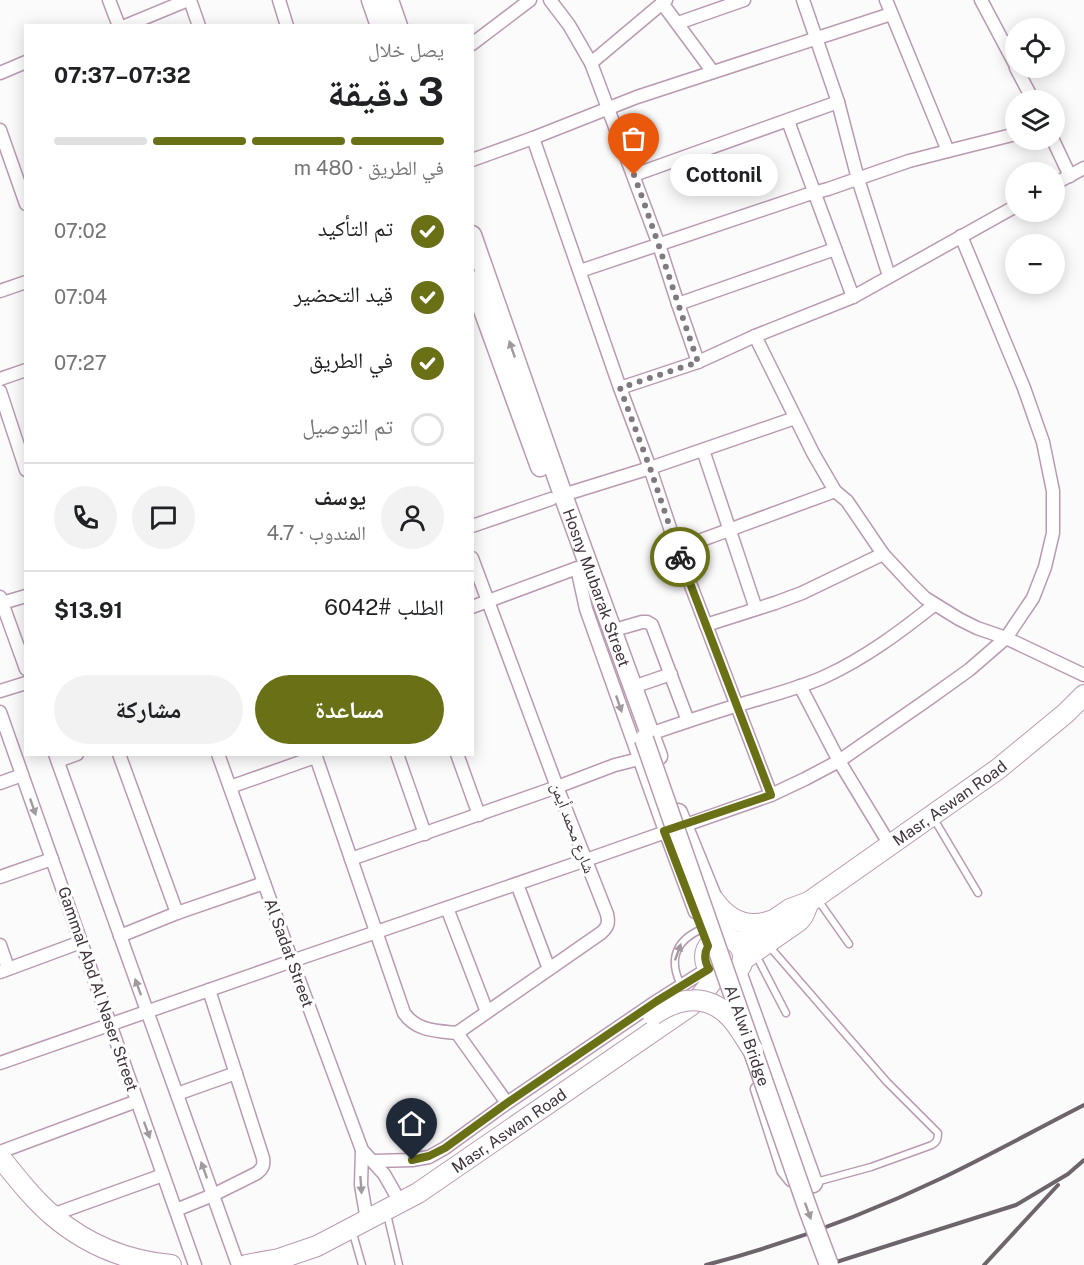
<!DOCTYPE html>
<html lang="ar">
<meta charset="utf-8">
<style>
body{margin:0;font-family:"Public Sans","Noto Naskh Arabic",sans-serif;background:#f2f2f2;color:#202124;direction:rtl;height:100vh;display:flex;flex-direction:column;font-size:22px;white-space:nowrap}
*{box-sizing:border-box;margin:0}
p{font-size:20px;color:#757577}
.icon{flex:none;width:33px;height:33px;fill:none;stroke:currentColor;stroke-width:2;stroke-linecap:round;stroke-linejoin:round}
.map{position:relative;flex:1;overflow:hidden;direction:ltr}
.panel{position:absolute;left:24px;top:24px;width:450px;height:732px;display:flex;flex-direction:column;background:#fff;border-radius:0px;box-shadow:0 3px 15px #0003;direction:rtl}
.panel>*{flex:none}
.buttons{position:absolute;left:1005px;top:18px;display:grid;gap:12px}
.buttons a{display:grid;place-items:center;width:60px;height:60px;border-radius:50%;background:#fff;box-shadow:0 3px 15px #0003;font-size:30px}
.pin{position:absolute;display:grid;place-items:center;width:51px;height:51px;color:#fff;margin:-62px -26px;border-radius:50% 50% 50% 0;rotate:-45deg;box-shadow:0 0 6px #0007}
.pin .icon{rotate:45deg}
.courier{position:absolute;display:grid;place-items:center;width:60px;height:60px;margin:-30px;border:4px solid #6a7016;border-radius:50%;background:#fff;color:#222;box-shadow:0 2px 8px #0007}
.bubble{position:absolute;height:42px;border-radius:21px;background:#fff;box-shadow:0 3px 15px #0003;font-size:20px;font-weight:700;line-height:42px;text-align:center;direction:rtl}
.summary em{font-style:normal;font-weight:700}
.summary div{display:flex;flex-direction:column-reverse}
.summary{display:flex;align-items:center;justify-content:space-between;height:102px;padding:0 30px}
h1{font-size:39px;font-weight:700;line-height:45px}
.bar{display:grid;grid-template-columns:repeat(4,1fr);gap:9px 6px;align-content:center;height:72px;padding:0 30px}
.bar i{height:8px;border-radius:4px;background:#e0e0e0}
.bar .selected{background:#6a7016}
.bar p{grid-column:span 4}
.line{display:flex;align-items:center;gap:15px;padding:0 30px;border-top:2px solid #e0e0e0}
.line div{flex:1}
.round{display:grid;place-items:center;flex:none;width:63px;height:63px;border-radius:32px;background:#f2f2f2}
ol{padding:0 30px;list-style:none}
li{display:flex;align-items:center;gap:18px;height:66px}
li p{margin-inline-start:auto}
li .icon{padding:6px;border-radius:50%;background:#6a7016;color:#fff;stroke-width:4}
li:last-child{color:#757577}
li i{width:33px;height:33px;border:3px solid #e0e0e0;border-radius:50%}
.primary-button{display:flex;gap:12px;margin-top:auto;padding:12px 30px}
.primary-button a{flex:1;height:69px;border-radius:36px;background:#6a7016;color:#fff;font-size:24px;font-weight:700;line-height:69px;text-align:center}
.primary-button a+a{background:#f2f2f2;color:#202124}
.map>svg:first-child{display:block}
.lines{fill:none;stroke-linecap:round;stroke-linejoin:round}
.service-casing{stroke:#b99ab2;stroke-width:9}
.minor-casing{stroke:#b99ab2;stroke-width:15}
.secondary-casing{stroke:#b99ab2;stroke-width:21}
.primary-casing{stroke:#b99ab2;stroke-width:22}
.service{stroke:#fff;stroke-width:6}
.minor{stroke:#fff;stroke-width:12}
.secondary{stroke:#fff;stroke-width:18}
.primary{stroke:#fff;stroke-width:20}
.rail{stroke:#6e646c;stroke-width:4}
.secondary-bridge-casing{stroke:#b99ab2;stroke-width:21;stroke-linecap:butt}
.primary-bridge-casing{stroke:#b99ab2;stroke-width:22;stroke-linecap:butt}
.secondary-bridge{stroke:#fff;stroke-width:18}
.primary-bridge{stroke:#fff;stroke-width:20}
.oneway{fill:#a0999e}
.done{stroke:#817980;stroke-width:6;stroke-dasharray:0 10.8}
.route{stroke:#6a7016;stroke-width:8}
.labels{text-anchor:middle;dominant-baseline:central;stroke-width:6;stroke-linejoin:round;paint-order:stroke}
.street-label{font-size:16px;fill:#40333d;stroke:#fff}
</style>
<div class="map">
<svg width="1084" height="1265" viewBox="0 0 1084 1265">
<rect width="100%" height="100%" fill="#fbfbfb"/>
<g class="lines">
<defs>
<g id="service">
<path d="M934,819L978,893"/>
<path d="M818,900L849,944"/>
<path d="M769,946L887,1082L938,1133C938,1139 937,1142 932,1145L871,1167L816,1182"/>
<path d="M756,955L786,1013"/>
<path d="M681,985C668,959 676,940 702,929"/>
<path d="M387,1214L399,1265"/>
<path d="M352,1230L362,1265"/>
</g>
<g id="minor">
<path d="M109,0L119,26"/>
<path d="M190,0L199,26"/>
<path d="M279,0L287,26"/>
<path d="M550,0L569,25L591,63L659,245L678,304L698,362"/>
<path d="M803,0L838,102L858,179L889,276"/>
<path d="M981,0L1016,66"/>
<path d="M662,3L713,72"/>
<path d="M678,23L744,0"/>
<path d="M125,26L188,0"/>
<path d="M472,44L530,0"/>
<path d="M591,63L666,0"/>
<path d="M1016,68L1033,100"/>
<path d="M0,73L26,62"/>
<path d="M788,121L853,297"/>
<path d="M0,130L26,204"/>
<path d="M533,138L620,388L650,468L677,549L771,795"/>
<path d="M1053,140L1070,176"/>
<path d="M948,151L1016,134"/>
<path d="M472,160L533,138L637,97L891,14"/>
<path d="M634,175L838,102"/>
<path d="M1054,184L1084,168"/>
<path d="M580,271L806,195L828,189L909,161L948,151L886,0"/>
<path d="M0,291L26,282"/>
<path d="M678,304L835,249"/>
<path d="M755,336L813,453L835,491L847,501L883,554L910,583L925,598L959,619L977,628L1006,638L1084,675"/>
<path d="M0,379L26,370"/>
<path d="M620,388L698,362L755,336L853,297L1016,206"/>
<path d="M0,391L26,470"/>
<path d="M703,450L756,609"/>
<path d="M563,495L650,468L795,418"/>
<path d="M472,526L551,499"/>
<path d="M677,549L835,491"/>
<path d="M0,597L26,669"/>
<path d="M2,603L26,596"/>
<path d="M472,607L577,568L586,609L665,831L695,912"/>
<path d="M706,625L775,603L802,593L883,554"/>
<path d="M611,631L642,622H647L652,625L688,721"/>
<path d="M800,686L839,761L890,845"/>
<path d="M633,687L671,674"/>
<path d="M0,691L26,683"/>
<path d="M0,712L195,1265"/>
<path d="M650,734C679,724 709,714 738,705C768,696 798,689 826,676C865,658 900,632 934,605"/>
<path d="M55,754L238,1265"/>
<path d="M119,754L177,913"/>
<path d="M218,754L292,961L362,1150L384,1174L400,1202"/>
<path d="M315,754L404,1013C416,1031 437,1031 457,1033L507,1103"/>
<path d="M397,754L425,834"/>
<path d="M457,754L479,815"/>
<path d="M58,761L77,754"/>
<path d="M0,783L22,775"/>
<path d="M230,787L315,757"/>
<path d="M351,859L557,787L615,765L639,759"/>
<path d="M0,877L52,859"/>
<path d="M517,884L549,969"/>
<path d="M447,908L487,1012"/>
<path d="M120,936L177,913L264,883"/>
<path d="M0,945L8,968"/>
<path d="M0,972L81,942"/>
<path d="M457,1033L601,933C608,927 609,923 607,914L557,787L472,558"/>
<path d="M0,1063L292,961L586,860L771,795L805,779L839,761L927,700L969,670L1006,638L1033,598L1045,567L1053,533V491L1043,442L1024,388L961,236"/>
<path d="M757,1089L783,1170L791,1180L801,1183"/>
<path d="M177,1094L236,1073"/>
<path d="M362,1150L361,1185L367,1220"/>
<path d="M0,1152L137,1101"/>
<path d="M374,1161L412,1160L429,1157L445,1148L507,1103L657,1001L709,968"/>
<path d="M176,1210L213,1195L257,1173C263,1168 264,1165 263,1158L209,990"/>
<path d="M52,1215L163,1175"/>
</g>
<g id="secondary">
<path d="M371,0L380,26"/>
<path d="M389,0L398,26"/>
<path id="s1" d="M472,235L563,495L658,756"/>
<path d="M472,280L540,467"/>
<path d="M678,813L713,899L725,937"/>
<path d="M737,972L813,1183"/>
</g>
<g id="primary">
<path d="M713,899C727,919 746,930 770,921"/>
<circle cx="724" cy="957" r="19"/>
<path id="s2" d="M739,944L790,909L809,902L998,769L1066,713L1084,695"/>
<path d="M744,959L799,921L803,916L809,902"/>
<path d="M0,1157C16,1177 33,1199 53,1216C86,1244 127,1261 171,1265"/>
<path id="s3" d="M246,1265L279,1259L317,1246L418,1193L690,1006L700,997L717,975"/>
</g>
</defs>
<use href="#service" class="service-casing"/>
<use href="#minor" class="minor-casing"/>
<use href="#secondary" class="secondary-casing"/>
<use href="#primary" class="primary-casing"/>
<use href="#service" class="service"/>
<use href="#minor" class="minor"/>
<use href="#secondary" class="secondary"/>
<use href="#primary" class="primary"/>
<g class="rail">
<path d="M706,1265C786,1244 867,1214 942,1178C990,1155 1037,1129 1084,1105"/>
<path d="M827,1265L1016,1205L1068,1174L1084,1160"/>
<path d="M984,1265L1058,1185"/>
</g>
<defs>
<g id="secondary-bridge">
<path id="s4" d="M644,739L809,1212L829,1265"/>
</g>
<path id="primary-bridge" d="M653,1015C679,997 708,993 731,1018C740,1028 746,1040 753,1050"/>
</defs>
<use href="#secondary-bridge" class="secondary-bridge-casing"/>
<use href="#primary-bridge" class="primary-bridge-casing"/>
<use href="#secondary-bridge" class="secondary-bridge"/>
<use href="#primary-bridge" class="primary-bridge"/>
</g>
<defs><path id="oneway-solid" d="M-6-.8H1V-3.2L6.5 0L1 3.2V.8H-6Z" transform="scale(1.5)"/></defs>
<g class="oneway">
<use href="#oneway-solid" transform="translate(512 349) rotate(-109)"/>
<use href="#oneway-solid" transform="translate(619 704) rotate(71)"/>
<use href="#oneway-solid" transform="translate(33 807) rotate(71)"/>
<use href="#oneway-solid" transform="translate(678 952) rotate(-70)"/>
<use href="#oneway-solid" transform="translate(138 987) rotate(-110)"/>
<use href="#oneway-solid" transform="translate(147 1130) rotate(70)"/>
<use href="#oneway-solid" transform="translate(204 1170) rotate(-110)"/>
<use href="#oneway-solid" transform="translate(361 1185) rotate(86)"/>
<use href="#oneway-solid" transform="translate(808 1211) rotate(70)"/>
</g>
<g class="lines">
<path class="done" d="M634,175C657,237 676,300 698,362L620,388L650,468L680,557"/>
<path class="route" d="M412,1160L429,1156L445,1148L507,1103L657,1001L709,969C704,960 704,954 708,946L664,831L771,795L680,557"/>
</g>
<g class="labels">
<g class="street-label">
<text stroke="none"><textPath href="#s1" startOffset="374">Hosny Mubarak Street</textPath></text>
<text stroke="none"><textPath href="#s2" startOffset="254">Masr, Aswan Road</textPath></text>
<text transform="translate(573 828) rotate(69)">شارع محمد أيمن</text>
<text transform="translate(289 953) rotate(70)">Al Sadat Street</text>
<text transform="translate(98 989) rotate(71)">Gammal Abd Al Naser Street</text>
<text stroke="none"><textPath href="#s4" startOffset="314">Al Alwi Bridge</textPath></text>
<text stroke="none"><textPath href="#s3" startOffset="298">Masr, Aswan Road</textPath></text>
</g>
</g>
</svg>
<div class="buttons">
<a><svg class="icon" aria-label="locate" viewBox="0 0 24 24"><circle cx="12" cy="12" r="6"/><path d="M12 2v4M12 18v4M2 12h4M18 12h4"/></svg></a>
<a><svg class="icon" aria-label="layers" viewBox="0 0 24 24"><path d="M12 4l9 5-9 5-9-5zM3 14l9 5 9-5"/></svg></a>
<a>+</a>
<a>−</a>
</div>
<div class="pin" style="left:634px;top:175px;background:#ea580c"><svg class="icon" aria-label="bag" viewBox="0 0 24 24"><path d="M5 8h14l-1 12H6zM9 8a3 3 0 0 1 6 0"/></svg></div>
<div class="pin" style="left:412px;top:1160px;background:#1f2937"><svg class="icon" aria-label="home" viewBox="0 0 24 24"><path d="M3 11l9-7 9 7M6 9v11h12V9"/></svg></div>
<div class="courier" style="left:680px;top:557px"><svg class="icon" aria-label="bike" viewBox="0 0 24 24"><circle cx="6" cy="16" r="4"/><circle cx="18" cy="16" r="4"/><path d="M6 16l4-8h5l3 8M10 8l3 8H6M13 5h3"/></svg></div>
<div class="bubble" style="left:670px;top:154px;width:108px">Cottonil</div>
<section class="panel">
<div class="summary"><div><h1>3 دقيقة</h1><p>يصل خلال</p></div><em>07:32–07:37</em></div>
<div class="bar"><i class="selected"></i><i class="selected"></i><i class="selected"></i><i></i><p>في الطريق · 480 m</p></div>
<ol>
<li><svg class="icon" aria-label="check" viewBox="0 0 24 24"><path d="M5 12l5 5 9-10"/></svg>تم التأكيد<p>07:02</p></li>
<li><svg class="icon" aria-label="check" viewBox="0 0 24 24"><path d="M5 12l5 5 9-10"/></svg>قيد التحضير<p>07:04</p></li>
<li><svg class="icon" aria-label="check" viewBox="0 0 24 24"><path d="M5 12l5 5 9-10"/></svg>في الطريق<p>07:27</p></li>
<li><i></i>تم التوصيل</li>
</ol>
<div class="line" style="height:108px"><a class="round"><svg class="icon" aria-label="person" viewBox="0 0 24 24"><circle cx="12" cy="8" r="4"/><path d="M4 21q1-7 8-7t8 7"/></svg></a><div><b>يوسف</b><p>المندوب · 4.7</p></div><a class="round"><svg class="icon" aria-label="chat" viewBox="0 0 24 24"><path d="M4 5h16v11H9l-5 4z"/></svg></a><a class="round"><svg class="icon" aria-label="phone" viewBox="0 0 24 24"><path d="M5 4h4l2 5-3 2q2 4 5 5l2-3 5 2v4C11 20 4 13 5 4z"/></svg></a></div>
<div class="line" style="height:78px"><div>الطلب #6042</div><b>$13.91</b></div>
<div class="primary-button"><a>مساعدة</a><a>مشاركة</a></div>
</section>
</div>
